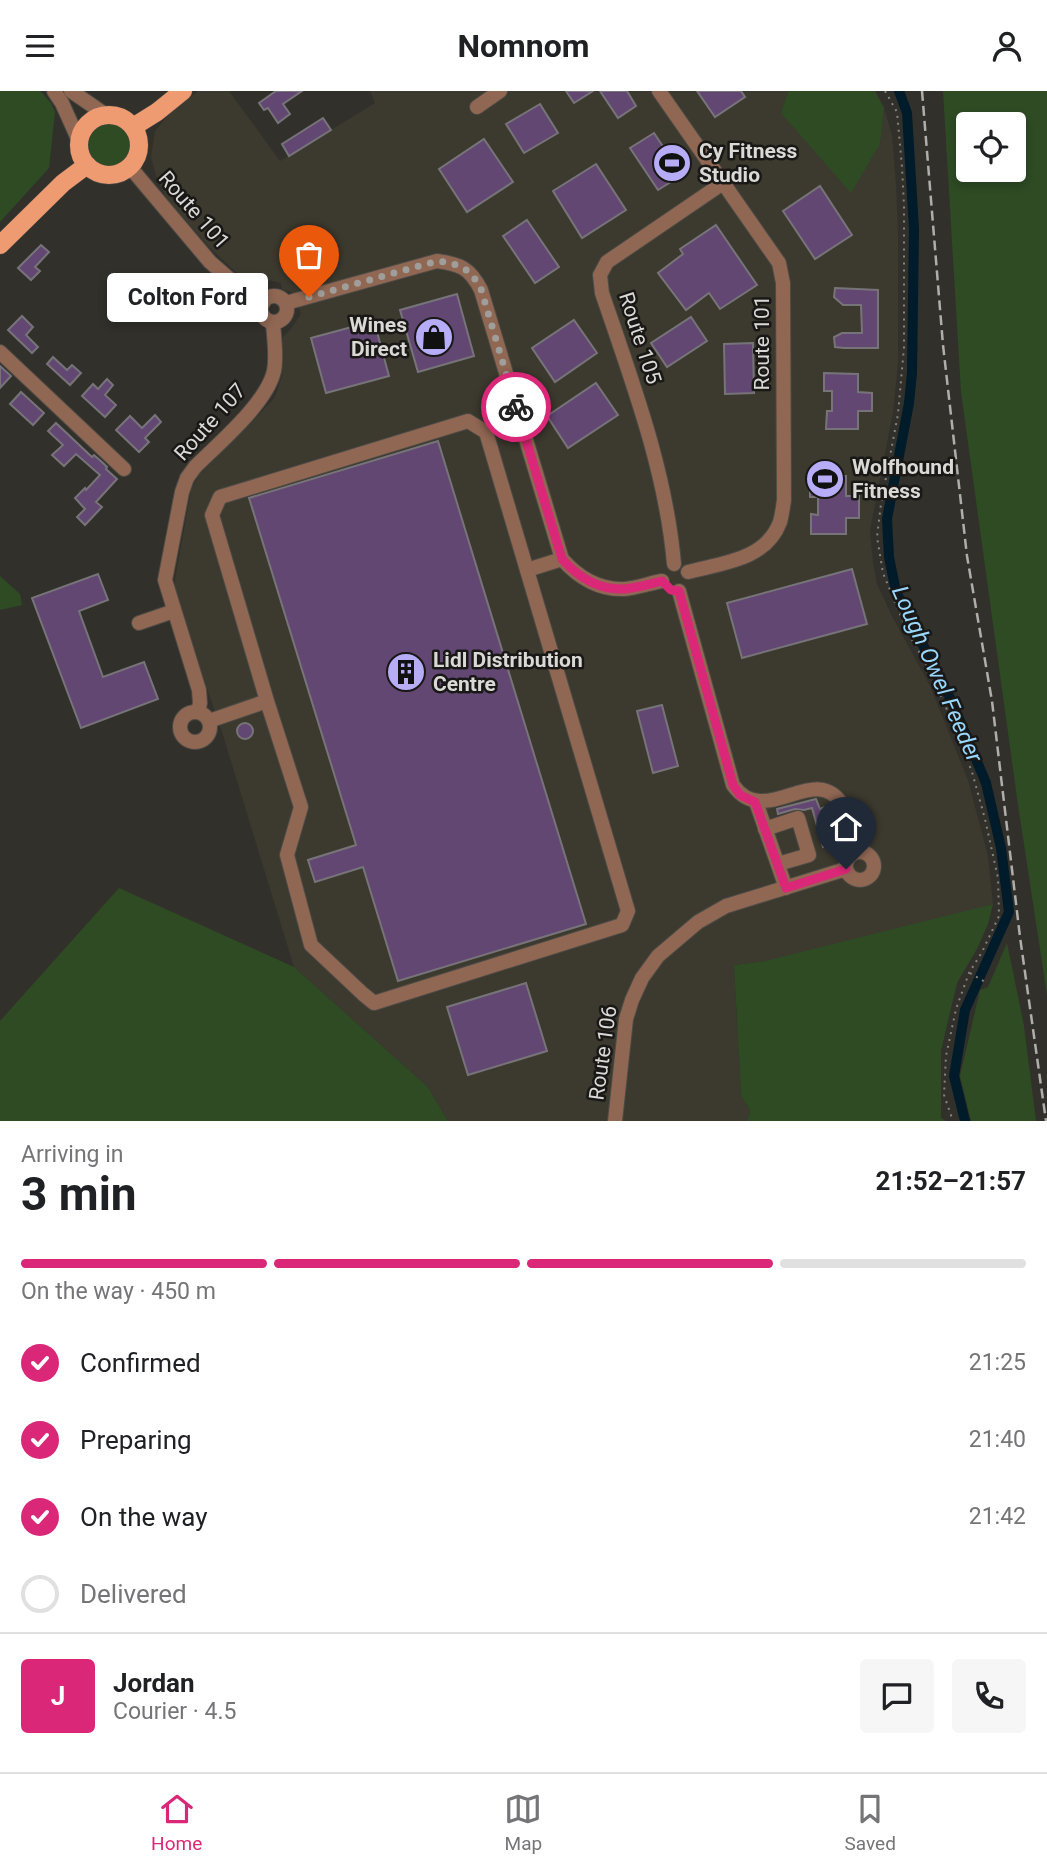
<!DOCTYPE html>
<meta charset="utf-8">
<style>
body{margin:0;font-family:Roboto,sans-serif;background:#f6f6f6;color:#202124;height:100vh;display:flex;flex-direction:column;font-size:26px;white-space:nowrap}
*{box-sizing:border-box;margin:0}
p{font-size:23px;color:#757577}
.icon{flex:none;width:38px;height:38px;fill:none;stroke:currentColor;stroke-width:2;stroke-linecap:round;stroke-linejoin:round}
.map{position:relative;height:1030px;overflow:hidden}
.side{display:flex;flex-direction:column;background:#fff;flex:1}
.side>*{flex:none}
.buttons{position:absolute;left:956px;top:21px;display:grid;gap:14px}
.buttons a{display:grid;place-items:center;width:70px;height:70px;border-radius:7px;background:#fff;box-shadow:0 4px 10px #0003;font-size:35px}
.pin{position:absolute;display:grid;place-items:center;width:60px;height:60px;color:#fff;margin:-72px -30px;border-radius:50% 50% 50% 0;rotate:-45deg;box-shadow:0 0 7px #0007}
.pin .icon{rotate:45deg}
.courier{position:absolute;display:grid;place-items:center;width:70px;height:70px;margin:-35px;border:5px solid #db2777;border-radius:50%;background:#fff;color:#222;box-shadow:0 2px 9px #0007}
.bubble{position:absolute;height:49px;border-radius:7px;background:#fff;box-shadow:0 4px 10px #0003;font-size:23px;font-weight:700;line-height:49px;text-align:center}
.headline em{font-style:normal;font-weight:700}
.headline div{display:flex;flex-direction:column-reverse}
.headline{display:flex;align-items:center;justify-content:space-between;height:119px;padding:0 21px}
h1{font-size:46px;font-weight:700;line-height:52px}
.bar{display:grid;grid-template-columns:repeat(4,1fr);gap:10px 7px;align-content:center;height:84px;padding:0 21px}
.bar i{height:9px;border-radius:5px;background:#e0e0e0}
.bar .current{background:#db2777}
.bar p{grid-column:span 4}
.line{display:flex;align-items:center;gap:18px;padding:0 21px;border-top:2px solid #e0e0e0}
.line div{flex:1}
.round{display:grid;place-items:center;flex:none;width:74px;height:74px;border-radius:7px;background:#f6f6f6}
ol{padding:0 21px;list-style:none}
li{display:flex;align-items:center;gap:21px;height:77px}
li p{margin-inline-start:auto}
li .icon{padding:7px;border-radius:50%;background:#db2777;color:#fff;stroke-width:4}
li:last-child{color:#757577}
li i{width:38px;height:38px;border:4px solid #e0e0e0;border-radius:50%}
header{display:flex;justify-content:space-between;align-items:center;height:91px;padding:0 21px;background:#fff;font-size:32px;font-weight:700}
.tabs{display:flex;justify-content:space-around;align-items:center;height:98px;border-top:2px solid #e0e0e0;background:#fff;font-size:19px;color:#757577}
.tabs a{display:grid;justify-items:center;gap:4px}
.tabs .current{color:#db2777}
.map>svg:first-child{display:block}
.built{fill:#3c392e}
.green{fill:#2e4b24;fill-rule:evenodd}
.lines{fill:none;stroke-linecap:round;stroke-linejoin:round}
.canal{stroke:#001b2a;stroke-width:10}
.building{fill:#624772;stroke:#777479;stroke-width:2}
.minor-casing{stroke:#4d4b46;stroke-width:16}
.major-casing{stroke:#4d4b46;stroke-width:19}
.path{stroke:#858480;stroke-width:2;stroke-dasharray:2 5;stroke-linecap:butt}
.minor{stroke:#906753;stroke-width:14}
.major{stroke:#ef9b72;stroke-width:18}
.rail{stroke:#afaeaa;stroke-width:2.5;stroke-dasharray:10 5;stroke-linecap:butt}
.done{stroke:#9f9e9a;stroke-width:7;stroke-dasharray:0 12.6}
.route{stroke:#db2777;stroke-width:9}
.labels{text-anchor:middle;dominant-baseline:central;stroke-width:5;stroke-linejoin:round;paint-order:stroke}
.poi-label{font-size:21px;font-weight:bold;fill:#dad9d6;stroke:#191816;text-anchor:start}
.street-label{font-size:21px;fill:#dad9d6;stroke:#191816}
.water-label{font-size:23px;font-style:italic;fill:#98d7fe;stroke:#191816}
</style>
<header><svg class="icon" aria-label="menu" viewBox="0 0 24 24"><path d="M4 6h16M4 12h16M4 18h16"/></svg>Nomnom<svg class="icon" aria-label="person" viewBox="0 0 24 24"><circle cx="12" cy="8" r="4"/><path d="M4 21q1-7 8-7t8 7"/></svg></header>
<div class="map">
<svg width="1047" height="1030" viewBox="0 0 1047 1030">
<rect width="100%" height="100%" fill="#32302b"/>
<path class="built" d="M198,0H229L280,70L375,12L370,0H788L781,22L880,53L884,17L892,44L896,93L898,141V273L893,321L870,439L873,471L877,493L892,525L930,595L968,689L988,765L993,813L868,847L765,870L734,874L741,1004L750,1020L747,1030H448L428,996L294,876L222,641L174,502L175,489L191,399L199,384L253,330L275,306L282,285L283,246L291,238L301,223L294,202L282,198L281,192L268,189L267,194L259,196L242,187L208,155L169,111L156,85L151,66L155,40L170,22Z"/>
<g class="green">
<path d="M0,0H40L51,12L55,21L49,77L0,131Z"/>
<path d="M788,0H875L884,17L880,53L851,102L781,22Z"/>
<path d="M943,0H1047V904L1018,714L961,301ZM968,33H1013V79H968Z"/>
<circle cx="109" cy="54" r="24"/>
<path d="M0,485L20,503L22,514L0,519Z"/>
<path d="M119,797L294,876L428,996L448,1030H0V930Z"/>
<path d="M993,813L988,833L977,858L957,892L941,960V1027L946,1030H747L750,1020L741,1004L734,874L765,870Z"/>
<path d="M1007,852L1024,935L1036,1030H971L960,985L980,899L988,896Z"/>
</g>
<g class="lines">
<path class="canal" d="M899,0L907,22L914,138L912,282L909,312L887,428L889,466L896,501L952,611L986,692L1001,757L1009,821L965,919L954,985L965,1030"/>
</g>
<g class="building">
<path d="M276,0H302L283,13L290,23L278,32L268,17L264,19L259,12Z"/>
<path d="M566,0H593L574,12Z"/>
<path d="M600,0H627L636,15L618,27Z"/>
<path d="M697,0H741L745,6L715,26Z"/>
<path d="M540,13L558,42L524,62L506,33Z"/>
<path d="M323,27L331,39L289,65L282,53Z"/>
<path d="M654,42L682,84L658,99L630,57Z"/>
<path d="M484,48L513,91L467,121L439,78Z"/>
<path d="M596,73L626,119L582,147L553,100Z"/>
<path d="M820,95L852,144L815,168L783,120Z"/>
<path d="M527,129L559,176L535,192L503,145Z"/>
<path d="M716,134L757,194L720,218L709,202L686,219L658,182L683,163L680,158Z"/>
<path d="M41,154L49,161L35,176L40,180L31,189L18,177Z"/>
<path d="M835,197L878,199V257H844L835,256L834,246L842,242H862L861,214H843L834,206Z"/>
<path d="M457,203L474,265L418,281L400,219Z"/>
<path d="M22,225L33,236L26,244L38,256L32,262L8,239Z"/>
<path d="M691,226L707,250L667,276L651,252Z"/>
<path d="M574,229L597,262L555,291L532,257Z"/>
<path d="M374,230L389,285L326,302L311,247Z"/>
<path d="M753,252L754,302L725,303L724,253Z"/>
<path d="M53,266L67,279L72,274L81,282L70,294L47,273Z"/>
<path d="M0,275L11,285L0,297Z"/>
<path d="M824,282L858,283V301L872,302V320H858V338H826L827,320H832V300H824Z"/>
<path d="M107,288L113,294L105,304L116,314L105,326L82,305L93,293L98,298Z"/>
<path d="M596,292L618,324L568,357L547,325Z"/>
<path d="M21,301L44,322L33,334L10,313Z"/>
<path d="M155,324L161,331L145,347L149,351L139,361L116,339L130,325L142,337Z"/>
<path d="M56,332L92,366L94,364L103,372L107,376L106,378L117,388L96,411L102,416L85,434L77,426L85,418L75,407L85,397L86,399L100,384L76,363L64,375L52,364L63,354L48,340Z"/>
<path d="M438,350L586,833L398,890L363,776L315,791L308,769L356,754L249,407Z"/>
<path d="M810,385H846V405H859V427H846V443H811V423L818,424V406H810Z"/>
<path d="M852,478L867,533L742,567L727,512Z"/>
<path d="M98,483L108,509L79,520L103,586L144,571L158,608L81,637L32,507Z"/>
<path d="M662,614L678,675L653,682L637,620Z"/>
<circle cx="245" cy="640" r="8"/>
<path d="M816,708L820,718L825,716L836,752L823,756L812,717L804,719L795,718L778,723L777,718Z"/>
<path d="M526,892L547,960L468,984L447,916Z"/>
</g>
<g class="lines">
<defs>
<g id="minor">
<path d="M54,0L62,12L79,50"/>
<path d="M71,0L106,24"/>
<path d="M659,0L779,172L783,192L784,409C783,416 782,424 780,431C766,469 722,472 688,481"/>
<path d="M477,16L500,0"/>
<path d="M130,76L210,171L241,198L263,212"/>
<circle cx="274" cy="218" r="13"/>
<path d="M286,212L437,170C460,173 470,177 481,199L562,468C578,486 599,499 624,498C637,497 650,492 662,490"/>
<path d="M0,261L124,378"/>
<path d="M674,473C666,380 632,290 602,202L600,184L607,171L723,92"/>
<path d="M527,479L562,468"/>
<path d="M679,500L733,694C765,740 816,668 843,715C850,726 853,748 857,761"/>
<path d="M139,532L174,520"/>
<circle cx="195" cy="636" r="15"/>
<path d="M198,621L200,612L199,599L165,489L182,401L187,387L195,376C218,353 267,312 274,280C277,265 274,247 273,232"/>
<path d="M209,630L267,610L212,424L220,406L468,330L486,341L628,820L622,834L374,912L363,903L311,854L287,764L301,716L267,610"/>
<path d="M756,711L786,797"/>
<path d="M765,738L798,727L809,764L778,773"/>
<circle cx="860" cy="775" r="14"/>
<path d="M615,1030L626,928L632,909L642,887L658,865L698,831L726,815L846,778"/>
</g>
<g id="major">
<circle cx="109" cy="54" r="30"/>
<path d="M133,36L157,21L183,0"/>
<path d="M0,154L63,92L87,74"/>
</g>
</defs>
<use href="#minor" class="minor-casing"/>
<use href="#major" class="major-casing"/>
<g class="path">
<path d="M885,0L897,21L902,76L904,115V256L898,323L881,413L877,446L883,482L907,540L926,573L954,634L972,681L985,728L998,787L999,825L982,861L969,882L956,918L946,965L944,1004L953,1030"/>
<path d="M970,882L985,891"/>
</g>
<use href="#minor" class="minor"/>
<use href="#major" class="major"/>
<path class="rail" d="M922,0L943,254L967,465L992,610L1020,846L1046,1030"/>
</g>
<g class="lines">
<path class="done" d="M309,206L437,170C460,173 470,177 481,198L516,316"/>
<path class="route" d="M516,316L562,468C578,486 599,499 624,498C637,497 650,493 662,490L671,499L679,500L733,694L740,704L755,711L786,797L846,778"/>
</g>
<defs>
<symbol id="stadium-disc" viewBox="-11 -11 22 22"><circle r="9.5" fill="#b6acf8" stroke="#191816"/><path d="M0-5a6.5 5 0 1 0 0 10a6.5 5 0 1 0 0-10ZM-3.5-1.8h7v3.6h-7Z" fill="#111"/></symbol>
<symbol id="shop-disc" viewBox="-11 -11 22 22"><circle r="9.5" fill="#b6acf8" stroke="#191816"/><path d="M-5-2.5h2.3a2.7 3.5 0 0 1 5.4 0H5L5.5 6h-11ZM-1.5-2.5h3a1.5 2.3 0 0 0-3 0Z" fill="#111"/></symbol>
<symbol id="building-disc" viewBox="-11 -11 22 22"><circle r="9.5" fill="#b6acf8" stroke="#191816"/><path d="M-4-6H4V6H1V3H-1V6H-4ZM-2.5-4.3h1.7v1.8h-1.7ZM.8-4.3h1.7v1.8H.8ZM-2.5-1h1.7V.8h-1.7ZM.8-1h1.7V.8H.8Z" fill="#111"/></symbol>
</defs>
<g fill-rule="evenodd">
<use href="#stadium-disc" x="650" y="50" width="44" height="44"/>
<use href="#shop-disc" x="412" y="224" width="44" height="44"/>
<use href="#stadium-disc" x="803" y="366" width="44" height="44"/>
<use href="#building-disc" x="384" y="559" width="44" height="44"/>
</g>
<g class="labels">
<g class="poi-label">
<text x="699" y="60">Cy Fitness<tspan x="699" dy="24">Studio</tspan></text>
<text x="407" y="234" text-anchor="end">Wines<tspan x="407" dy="24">Direct</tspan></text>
<text x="852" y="376">Wolfhound<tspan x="852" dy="24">Fitness</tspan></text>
<text x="433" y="569">Lidl Distribution<tspan x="433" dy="24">Centre</tspan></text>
</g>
<g class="street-label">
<text transform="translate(194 119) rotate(49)">Route 101</text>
<text transform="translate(640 247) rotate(72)">Route 105</text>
<text transform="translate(762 252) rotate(-90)">Route 101</text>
<text transform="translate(210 331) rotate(-48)">Route 107</text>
<text transform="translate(603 962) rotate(-82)">Route 106</text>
</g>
<g class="water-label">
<text transform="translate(937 583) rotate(66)">Lough Owel Feeder</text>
</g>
</g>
</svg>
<div class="buttons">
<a><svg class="icon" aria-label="locate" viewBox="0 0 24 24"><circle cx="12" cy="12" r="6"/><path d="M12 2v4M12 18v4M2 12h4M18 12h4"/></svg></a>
</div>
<div class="pin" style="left:309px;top:206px;background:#ea580c"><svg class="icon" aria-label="bag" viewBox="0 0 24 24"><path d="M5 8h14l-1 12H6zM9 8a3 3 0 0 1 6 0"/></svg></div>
<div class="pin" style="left:846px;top:778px;background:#1f2937"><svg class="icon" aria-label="home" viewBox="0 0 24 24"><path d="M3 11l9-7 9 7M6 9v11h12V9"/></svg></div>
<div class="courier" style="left:516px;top:316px"><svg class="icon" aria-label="bike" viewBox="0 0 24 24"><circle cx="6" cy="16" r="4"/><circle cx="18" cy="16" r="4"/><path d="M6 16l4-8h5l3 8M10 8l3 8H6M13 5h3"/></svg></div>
<div class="bubble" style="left:107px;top:182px;width:161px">Colton Ford</div>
</div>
<section class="side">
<div class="headline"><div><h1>3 min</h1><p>Arriving in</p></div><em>21:52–21:57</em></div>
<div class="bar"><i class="current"></i><i class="current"></i><i class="current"></i><i></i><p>On the way · 450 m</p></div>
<ol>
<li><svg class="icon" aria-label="check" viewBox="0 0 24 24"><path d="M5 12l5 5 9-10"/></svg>Confirmed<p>21:25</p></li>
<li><svg class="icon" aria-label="check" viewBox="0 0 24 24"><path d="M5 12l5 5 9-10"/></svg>Preparing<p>21:40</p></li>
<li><svg class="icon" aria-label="check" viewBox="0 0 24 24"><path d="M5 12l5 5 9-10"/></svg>On the way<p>21:42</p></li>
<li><i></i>Delivered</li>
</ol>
<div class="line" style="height:126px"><b class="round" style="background:#db2777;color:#fff">J</b><div><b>Jordan</b><p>Courier · 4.5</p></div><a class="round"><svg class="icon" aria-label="chat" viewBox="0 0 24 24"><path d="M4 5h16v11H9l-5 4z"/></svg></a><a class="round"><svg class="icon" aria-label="phone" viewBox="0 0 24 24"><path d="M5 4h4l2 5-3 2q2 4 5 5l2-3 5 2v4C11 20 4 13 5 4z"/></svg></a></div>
</section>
<nav class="tabs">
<a class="current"><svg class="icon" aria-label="home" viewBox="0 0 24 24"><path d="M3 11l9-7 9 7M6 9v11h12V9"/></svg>Home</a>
<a><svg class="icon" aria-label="map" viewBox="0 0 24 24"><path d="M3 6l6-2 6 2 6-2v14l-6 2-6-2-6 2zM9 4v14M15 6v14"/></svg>Map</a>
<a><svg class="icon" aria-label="saved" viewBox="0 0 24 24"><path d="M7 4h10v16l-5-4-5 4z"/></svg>Saved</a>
</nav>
